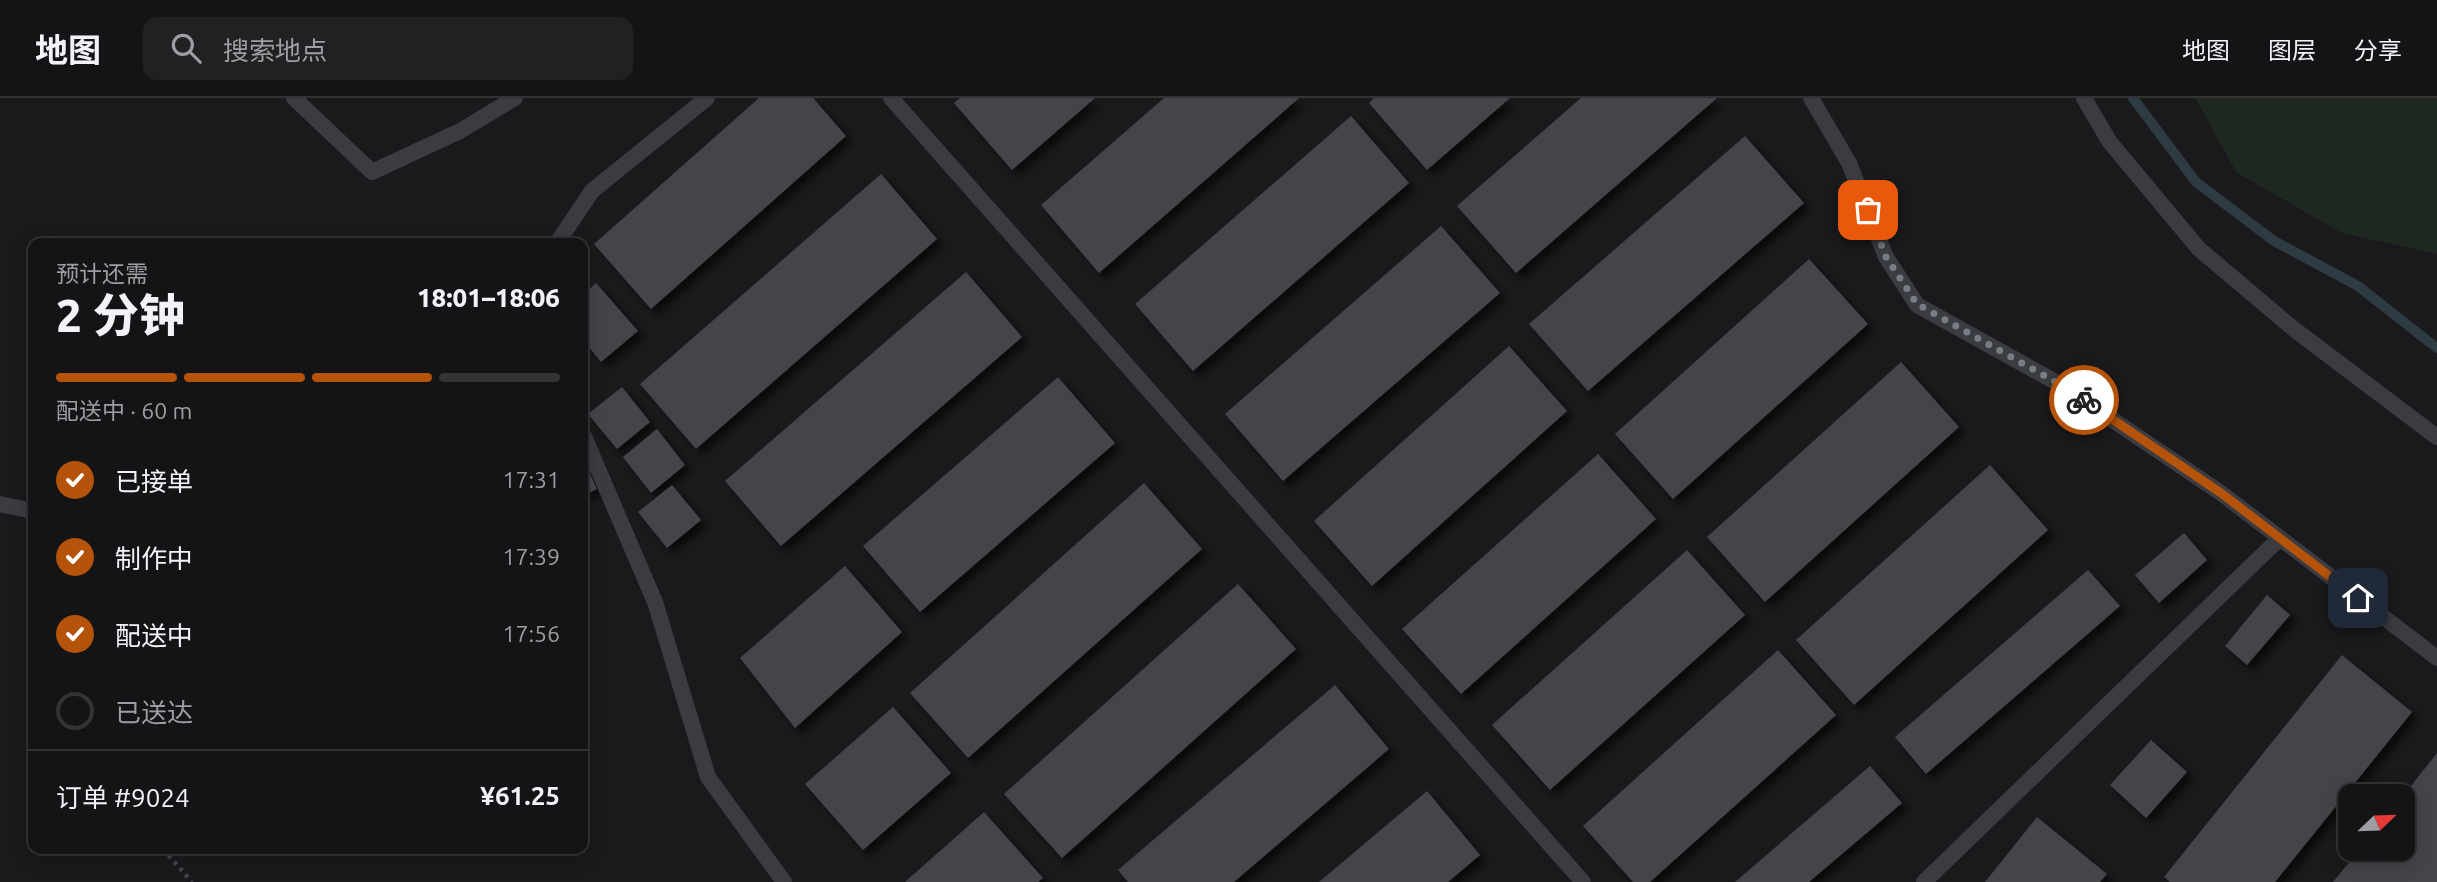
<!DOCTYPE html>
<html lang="zh">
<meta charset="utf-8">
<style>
body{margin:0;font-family:Ubuntu,"Noto Sans SC",sans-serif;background:#212123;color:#f1f3f6;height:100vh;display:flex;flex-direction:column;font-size:26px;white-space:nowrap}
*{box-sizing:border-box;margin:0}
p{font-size:23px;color:#9d9ea1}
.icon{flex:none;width:38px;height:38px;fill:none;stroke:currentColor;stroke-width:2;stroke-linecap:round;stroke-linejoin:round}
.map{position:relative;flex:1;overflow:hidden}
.drawer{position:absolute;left:28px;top:140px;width:560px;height:616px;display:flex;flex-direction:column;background:#141416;border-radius:14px;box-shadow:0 4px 18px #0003,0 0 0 2px #333335}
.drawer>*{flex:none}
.needle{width:46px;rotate:67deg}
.buttons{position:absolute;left:2338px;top:686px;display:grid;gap:14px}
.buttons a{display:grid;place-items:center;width:77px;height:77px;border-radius:14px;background:#141416;box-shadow:0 4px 18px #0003,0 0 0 2px #333335;font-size:35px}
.pin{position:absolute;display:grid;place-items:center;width:60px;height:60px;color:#fff;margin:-30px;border-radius:14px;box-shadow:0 4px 10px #0006}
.courier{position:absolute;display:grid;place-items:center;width:70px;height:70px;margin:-35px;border:5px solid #b45309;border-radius:50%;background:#fff;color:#222;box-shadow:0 2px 9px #0007}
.head em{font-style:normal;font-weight:800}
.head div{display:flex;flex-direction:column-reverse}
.head{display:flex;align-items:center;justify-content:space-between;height:119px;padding:0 28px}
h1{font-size:46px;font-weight:800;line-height:52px}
.bar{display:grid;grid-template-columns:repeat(4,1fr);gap:10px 7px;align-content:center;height:84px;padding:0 28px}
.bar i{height:9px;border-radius:5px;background:#333335}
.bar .on{background:#b45309}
.bar p{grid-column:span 4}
.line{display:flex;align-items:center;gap:18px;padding:0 28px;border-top:2px solid #333335}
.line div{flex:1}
ol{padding:0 28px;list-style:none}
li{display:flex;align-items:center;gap:21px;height:77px}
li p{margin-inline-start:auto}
li .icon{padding:7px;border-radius:50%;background:#b45309;color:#fff;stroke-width:4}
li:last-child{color:#9d9ea1}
li i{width:38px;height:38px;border:4px solid #333335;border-radius:50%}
header{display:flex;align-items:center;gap:42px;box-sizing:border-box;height:98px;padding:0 35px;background:#141416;border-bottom:2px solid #333335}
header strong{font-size:33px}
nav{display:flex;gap:38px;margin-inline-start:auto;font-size:24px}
.search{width:490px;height:63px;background:#212123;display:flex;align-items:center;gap:18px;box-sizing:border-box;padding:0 24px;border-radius:14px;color:#9d9ea1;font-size:26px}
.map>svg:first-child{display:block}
.green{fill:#1f2820}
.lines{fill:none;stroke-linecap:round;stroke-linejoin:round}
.stream{stroke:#2e3b42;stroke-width:10}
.building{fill:#44454a;filter:url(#shadow)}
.path{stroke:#404349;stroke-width:4.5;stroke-dasharray:3.5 5;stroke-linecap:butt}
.service{stroke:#3b3c42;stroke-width:16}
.done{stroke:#787d85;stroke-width:7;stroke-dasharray:0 12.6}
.route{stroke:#b45309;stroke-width:9}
</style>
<header>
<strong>地图</strong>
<div class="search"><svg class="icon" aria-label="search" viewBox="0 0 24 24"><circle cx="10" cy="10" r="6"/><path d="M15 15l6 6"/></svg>搜索地点</div>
<nav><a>地图</a><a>图层</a><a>分享</a></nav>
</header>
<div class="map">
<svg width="2437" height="784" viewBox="0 0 2437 784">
<defs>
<filter id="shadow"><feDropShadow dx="6" dy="6" stdDeviation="3.5" flood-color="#0009"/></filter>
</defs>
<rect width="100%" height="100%" fill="#1a1a1d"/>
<path class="green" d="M2195,0H2437V156L2342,135L2236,74Z"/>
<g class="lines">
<path class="stream" d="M2133,0L2196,84L2274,143L2358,188L2437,250"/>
</g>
<g class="building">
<path d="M759,0H813L846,38L651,211L594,146Z"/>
<path d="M960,0H1095L1012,72L954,5Z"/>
<path d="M1164,0H1299L1099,175L1041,107Z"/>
<path d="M1374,0H1510L1427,72L1369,5Z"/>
<path d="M1581,0H1717L1516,175L1457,108Z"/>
<path d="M1351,18L1409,85L1193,273L1135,206Z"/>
<path d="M1745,38L1804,105L1588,293L1529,226Z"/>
<path d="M881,76L937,141L696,351L640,286Z"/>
<path d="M1441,128L1500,195L1283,383L1225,316Z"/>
<path d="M1809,161L1868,226L1673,401L1615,336Z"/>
<path d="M966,174L1022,239L781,448L725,383Z"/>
<path d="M596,185L638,233L601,264L583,242V197Z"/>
<path d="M1509,248L1567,313L1372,488L1314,423Z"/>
<path d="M1901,264L1959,329L1765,504L1707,439Z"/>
<path d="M1058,279L1115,345L920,514L863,448Z"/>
<path d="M622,289L650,324L617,351L588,316Z"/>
<path d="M657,331L685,367L651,395L623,359Z"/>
<path d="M1598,356L1656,421L1461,596L1402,531Z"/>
<path d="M583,361L597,391L583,398Z"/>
<path d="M1990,367L2048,432L1854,607L1796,542Z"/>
<path d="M1144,385L1202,451L968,660L910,595Z"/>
<path d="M672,387L701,422L667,450L638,414Z"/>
<path d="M2184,435L2207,462L2159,505L2135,477Z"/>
<path d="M1687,452L1745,517L1550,692L1492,627Z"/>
<path d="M845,468L902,534L795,630L740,560Z"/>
<path d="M2088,472L2120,508L1926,676L1895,639Z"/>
<path d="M1238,486L1296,551L1062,760L1004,696Z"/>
<path d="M2267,497L2290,517L2247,567L2225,548Z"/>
<path d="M1778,552L1836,617L1650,784H1633L1583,728Z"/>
<path d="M2342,557L2412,614L2275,784H2170L2164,779Z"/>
<path d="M1335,587L1389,651L1234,784H1128L1118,772Z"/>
<path d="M893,609L951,675L863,752L805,686Z"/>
<path d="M2151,642L2187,674L2146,720L2110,687Z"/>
<path d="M2437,655V784H2333L2360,751H2403V698Z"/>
<path d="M1870,668L1902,705L1809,784H1735Z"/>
<path d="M1427,693L1480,757L1448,784H1319Z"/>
<path d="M984,714L1043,780L1038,784H905Z"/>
<path d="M2037,719L2107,776L2100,784H1985Z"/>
</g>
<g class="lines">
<path class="path" d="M163,751L192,784"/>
<g class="service">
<path d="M294,0L372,74L460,33L515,0"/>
<path d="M891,0L1583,784"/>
<path d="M1811,0L1849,65L1886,159L1917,207L2061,287L2221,395L2437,560"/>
<path d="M2084,0L2109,43L2199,151L2295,232L2437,339"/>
<path d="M557,145L592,93L707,0"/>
<path d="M583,336L655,504L708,679L784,784"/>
<path d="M0,406L33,413"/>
<path d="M1924,784L2280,440"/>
</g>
</g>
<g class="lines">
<path class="done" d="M1868,112L1886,159L1917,206L2061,287L2084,302"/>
<path class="route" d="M2084,302L2221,395L2358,500"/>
</g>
</svg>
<div class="buttons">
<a><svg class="needle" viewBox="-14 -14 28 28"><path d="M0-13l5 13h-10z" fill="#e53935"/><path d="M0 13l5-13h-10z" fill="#9d9ea1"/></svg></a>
</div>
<div class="pin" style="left:1868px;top:112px;background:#ea580c"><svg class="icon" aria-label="bag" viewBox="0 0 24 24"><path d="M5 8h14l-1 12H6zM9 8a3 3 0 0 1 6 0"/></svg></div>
<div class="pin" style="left:2358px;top:500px;background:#1f2937"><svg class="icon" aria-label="home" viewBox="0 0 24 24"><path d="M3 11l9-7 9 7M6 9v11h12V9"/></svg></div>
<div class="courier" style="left:2084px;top:302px"><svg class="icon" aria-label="bike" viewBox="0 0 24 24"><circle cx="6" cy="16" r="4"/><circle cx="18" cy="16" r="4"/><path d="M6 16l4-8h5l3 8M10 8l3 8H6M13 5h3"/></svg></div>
<section class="drawer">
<div class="head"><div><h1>2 分钟</h1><p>预计还需</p></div><em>18:01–18:06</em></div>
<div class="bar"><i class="on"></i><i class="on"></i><i class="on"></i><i></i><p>配送中 · 60 m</p></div>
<ol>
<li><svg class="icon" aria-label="check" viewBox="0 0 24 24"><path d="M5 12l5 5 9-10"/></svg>已接单<p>17:31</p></li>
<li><svg class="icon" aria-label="check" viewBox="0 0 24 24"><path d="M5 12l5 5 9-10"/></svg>制作中<p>17:39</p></li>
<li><svg class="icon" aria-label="check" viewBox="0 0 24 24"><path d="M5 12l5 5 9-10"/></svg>配送中<p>17:56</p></li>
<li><i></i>已送达</li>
</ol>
<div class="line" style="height:91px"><div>订单 #9024</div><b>¥61.25</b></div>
</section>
</div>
